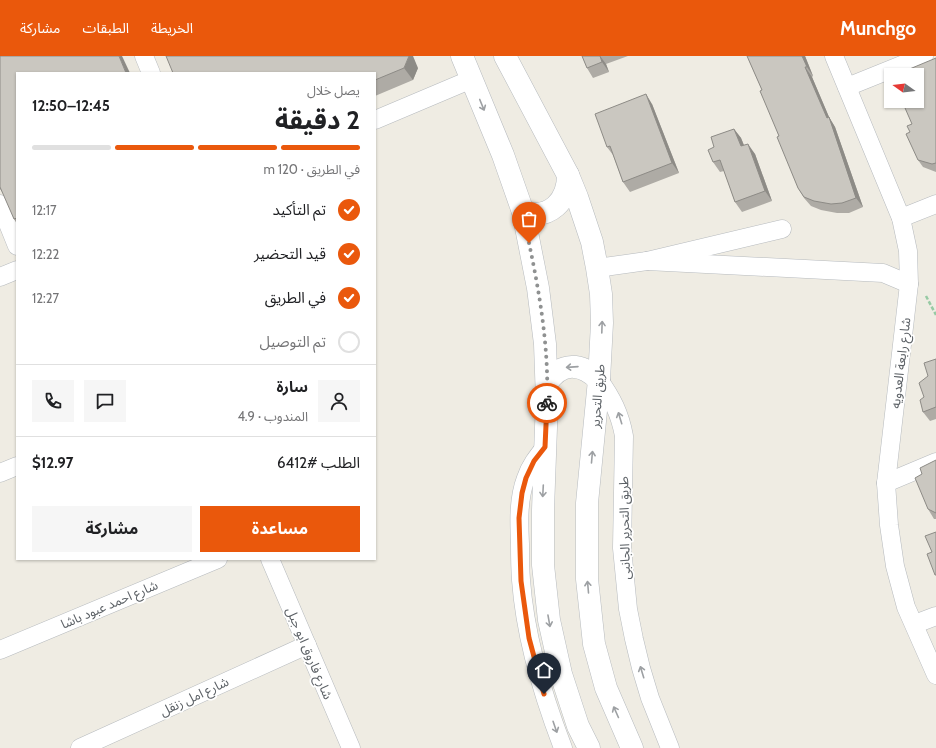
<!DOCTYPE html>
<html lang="ar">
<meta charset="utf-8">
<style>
body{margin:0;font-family:Cabin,"Noto Sans Arabic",sans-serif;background:#f6f6f6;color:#202124;direction:rtl;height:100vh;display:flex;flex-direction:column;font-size:15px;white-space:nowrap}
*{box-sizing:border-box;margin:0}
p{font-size:13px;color:#757577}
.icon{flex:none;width:22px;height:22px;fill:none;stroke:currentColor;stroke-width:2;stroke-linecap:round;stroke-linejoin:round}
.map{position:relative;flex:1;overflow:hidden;direction:ltr}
.drawer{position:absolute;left:16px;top:16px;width:360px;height:488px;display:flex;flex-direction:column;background:#fff;border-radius:0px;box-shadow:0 1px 3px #0004;direction:rtl}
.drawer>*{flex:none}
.needle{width:26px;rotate:284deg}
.tools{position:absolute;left:884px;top:12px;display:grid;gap:8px}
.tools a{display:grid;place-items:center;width:40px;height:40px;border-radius:0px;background:#fff;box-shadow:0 1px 3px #0004;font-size:20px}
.pin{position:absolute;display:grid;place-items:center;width:34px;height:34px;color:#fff;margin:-41px -17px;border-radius:50% 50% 50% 0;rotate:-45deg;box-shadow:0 0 4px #0007}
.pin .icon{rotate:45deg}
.courier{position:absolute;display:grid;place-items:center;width:40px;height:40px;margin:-20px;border:3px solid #ea580c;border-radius:50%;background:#fff;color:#222;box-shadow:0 1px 5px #0007}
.overview em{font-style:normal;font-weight:700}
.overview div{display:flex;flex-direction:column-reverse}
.overview{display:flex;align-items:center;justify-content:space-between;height:68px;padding:0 16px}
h1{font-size:26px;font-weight:700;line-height:30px}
.bar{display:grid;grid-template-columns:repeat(4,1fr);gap:6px 4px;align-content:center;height:48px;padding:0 16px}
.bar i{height:5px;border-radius:3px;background:#e0e0e0}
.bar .on{background:#ea580c}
.bar p{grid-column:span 4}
.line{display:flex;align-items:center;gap:10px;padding:0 16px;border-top:1px solid #e0e0e0}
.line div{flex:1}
.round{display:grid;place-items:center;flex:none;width:42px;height:42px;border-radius:0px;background:#f6f6f6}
ol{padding:0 16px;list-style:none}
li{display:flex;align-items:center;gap:12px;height:44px}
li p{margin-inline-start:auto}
li .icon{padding:4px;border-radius:50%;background:#ea580c;color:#fff;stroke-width:4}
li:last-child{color:#757577}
li i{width:22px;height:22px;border:2px solid #e0e0e0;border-radius:50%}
.action{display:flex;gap:8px;margin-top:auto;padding:8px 16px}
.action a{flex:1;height:46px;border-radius:0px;background:#ea580c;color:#fff;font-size:16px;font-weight:700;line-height:46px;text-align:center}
.action a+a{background:#f6f6f6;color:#202124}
header{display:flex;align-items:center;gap:24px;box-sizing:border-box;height:56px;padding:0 20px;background:#ea580c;color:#fff}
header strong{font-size:19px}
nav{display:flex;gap:22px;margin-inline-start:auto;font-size:14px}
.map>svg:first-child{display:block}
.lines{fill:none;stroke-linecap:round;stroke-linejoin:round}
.minor-casing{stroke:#b6babe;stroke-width:19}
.tertiary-casing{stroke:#b6babe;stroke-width:23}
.path{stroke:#97caa4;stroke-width:2.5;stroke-dasharray:4 2;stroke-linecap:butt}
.minor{stroke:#fff;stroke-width:18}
.tertiary{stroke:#fff;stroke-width:22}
.wall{fill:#aeaba5}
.shaded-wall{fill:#8d8b86}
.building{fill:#cac7c0;stroke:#8d8b86}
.oneway{stroke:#9da0a3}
.done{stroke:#8f9191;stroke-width:4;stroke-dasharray:0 7.2}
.route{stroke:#ea580c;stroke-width:5}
.labels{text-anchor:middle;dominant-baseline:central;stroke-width:3.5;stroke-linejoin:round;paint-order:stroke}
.street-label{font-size:13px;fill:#5b6065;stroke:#fff}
</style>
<header>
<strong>Munchgo</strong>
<nav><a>الخريطة</a><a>الطبقات</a><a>مشاركة</a></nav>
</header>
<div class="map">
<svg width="936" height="692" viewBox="0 0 936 692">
<rect width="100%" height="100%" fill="#efece3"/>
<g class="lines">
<defs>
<g id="minor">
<path d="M144,0L151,17"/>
<path d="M834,0L901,162L908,195L909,228L886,427L889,469L895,510L906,551L936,619"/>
<path d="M847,31L924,0"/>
<path d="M375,64L472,23"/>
<path d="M0,148L17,190"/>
<path d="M901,162L936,148"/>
<path d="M647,205L883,217L909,228"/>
<path d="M597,212L647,205L782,173"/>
<path d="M0,221L17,214"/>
<path d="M599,324C612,342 620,358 624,380L622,492L628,553L634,583L641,612L650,642L670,692"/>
<path d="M545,391C537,401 530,410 526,422C518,443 519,466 520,488C520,500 520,512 521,524C525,580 543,640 563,692"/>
<path d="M0,417L17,410"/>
<path d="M886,427L936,406"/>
<path d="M270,503L351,692"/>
<path d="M915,568L936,560"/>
<path d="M0,594L218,503"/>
<path d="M80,692L307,589"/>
</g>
<g id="tertiary">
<path d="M462,0L503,99L523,156L538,232L545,288L547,344L543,454V509L549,564L561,618L578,670L589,692"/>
<path d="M505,0L568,119L577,141L592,186L597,212L601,238L602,267L599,324L587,447V523L594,588L606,632L632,692"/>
<path d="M523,156C550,164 568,145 568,119"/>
<path d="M547,327C562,305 581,307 599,324"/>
</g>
</defs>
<use href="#minor" class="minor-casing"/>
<use href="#tertiary" class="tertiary-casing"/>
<path class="path" d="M926,240L936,259"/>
<use href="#minor" class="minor"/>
<use href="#tertiary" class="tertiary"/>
</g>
<g class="wall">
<path d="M0,0L17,17V168L14,163L4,138L0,133Z"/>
<path d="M166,0L418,12L413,24L375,40V17Z"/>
<path d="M582,0H628L606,8L609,16L593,22L587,12Z"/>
<path d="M747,0H805L813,20L812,21L829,61L835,71L863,151L849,157H837L821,154L811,150L804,142L798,132L762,34Z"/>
<path d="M936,2V116L923,111L918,104L910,76L912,68Z"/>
<path d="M652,48L679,117L630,136L623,126L613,99L607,91Z"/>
<path d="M734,73L741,82L744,89L755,98L772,145L742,156L735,146L724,115L720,116L713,106L714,91Z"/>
<path d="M936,303V363L930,365L923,356L924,341L928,320Z"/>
<path d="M936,404V463H934L928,453L922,418Z"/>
</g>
<g class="shaded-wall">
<path d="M119,0H122L130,17H126Z"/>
<path d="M409,0H413L418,12L413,24L404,12Z"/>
<path d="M600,0L606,8L609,16L602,6Z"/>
<path d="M802,0H805L813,20L807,11Z"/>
<path d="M805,11L812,21L829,61L835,71L863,151L856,142L827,62Z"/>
<path d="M646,38L652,48L679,117L672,107Z"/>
<path d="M734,73L741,82L748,100L741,90Z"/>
<path d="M748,88L755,98L772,145L765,135Z"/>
</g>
<g class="building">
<path d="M0,0H119L126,17H17V162L14,163L0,131Z"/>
<path d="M166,0H409L404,12L375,24V17H173Z"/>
<path d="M582,0H600L602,6L587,12Z"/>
<path d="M747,0H802L807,11H805L827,62L829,61L856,142L842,147L831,148L814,145L804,141L798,132L777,81L779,80L760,35L762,34Z"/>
<path d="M936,2V107L932,108L918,104L906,78L910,76L907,70L912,68L902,45H917V19H901L900,17Z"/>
<path d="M646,38L672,107L623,126L610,90L607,91L595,58Z"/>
<path d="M734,73L741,90L748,88L765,135L735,146L720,104L713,106L708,94L714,91L711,81Z"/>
<path d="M936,303V351L923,356L920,344L924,341L919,327L928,320L924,307Z"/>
<path d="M936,404V457L928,453L915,422L922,418L920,412Z"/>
<path d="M936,476V519H935L927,498L932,496L925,480Z"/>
</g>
<defs><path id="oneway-shaft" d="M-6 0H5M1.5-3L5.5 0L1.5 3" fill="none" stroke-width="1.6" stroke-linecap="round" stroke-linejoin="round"/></defs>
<g class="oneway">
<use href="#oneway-shaft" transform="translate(482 49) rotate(68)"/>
<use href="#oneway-shaft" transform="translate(602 271) rotate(-88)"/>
<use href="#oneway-shaft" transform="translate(572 311) rotate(176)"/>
<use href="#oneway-shaft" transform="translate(620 362) rotate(-107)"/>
<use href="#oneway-shaft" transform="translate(592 401) rotate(-85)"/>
<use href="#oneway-shaft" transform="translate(543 435) rotate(93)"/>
<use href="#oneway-shaft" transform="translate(588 531) rotate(-95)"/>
<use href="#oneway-shaft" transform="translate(549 565) rotate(80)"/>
<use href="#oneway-shaft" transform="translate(642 616) rotate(-107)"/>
<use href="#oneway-shaft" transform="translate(616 656) rotate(-114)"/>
<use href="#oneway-shaft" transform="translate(555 671) rotate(71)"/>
</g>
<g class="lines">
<path class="done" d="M529,187C540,239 549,293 547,347"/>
<path class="route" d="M544,638L529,582L521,525L519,462L522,437L526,422L534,405L545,391L547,347"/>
</g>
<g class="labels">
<g class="street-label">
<text transform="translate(900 307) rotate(-83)">شارع رابعة العدويه</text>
<text transform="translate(597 340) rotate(-85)">طريق التحرير</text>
<text transform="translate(624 472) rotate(-91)">طريق التحرير الجانبى</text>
<text transform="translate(109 548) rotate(-23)">شارع احمد عبود باشا</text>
<text transform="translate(310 597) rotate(67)">شارع فاروق ابو جبل</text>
<text transform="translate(194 640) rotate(-25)">شارع امل زنقل</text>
</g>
</g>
</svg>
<div class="tools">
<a><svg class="needle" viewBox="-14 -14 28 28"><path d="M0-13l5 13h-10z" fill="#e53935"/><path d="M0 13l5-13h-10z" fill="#757577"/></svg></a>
</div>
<div class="pin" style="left:529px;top:187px;background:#ea580c"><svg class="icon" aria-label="bag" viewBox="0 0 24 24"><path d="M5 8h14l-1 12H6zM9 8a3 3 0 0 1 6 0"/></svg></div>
<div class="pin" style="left:544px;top:638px;background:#1f2937"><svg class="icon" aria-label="home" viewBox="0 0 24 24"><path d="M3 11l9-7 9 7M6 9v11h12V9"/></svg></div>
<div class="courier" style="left:547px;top:347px"><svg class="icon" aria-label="bike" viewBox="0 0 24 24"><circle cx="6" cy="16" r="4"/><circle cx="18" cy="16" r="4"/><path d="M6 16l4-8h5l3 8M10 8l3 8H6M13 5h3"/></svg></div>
<section class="drawer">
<div class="overview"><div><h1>2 دقيقة</h1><p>يصل خلال</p></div><em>12:45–12:50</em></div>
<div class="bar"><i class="on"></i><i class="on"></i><i class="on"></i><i></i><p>في الطريق · 120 m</p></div>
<ol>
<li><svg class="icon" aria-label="check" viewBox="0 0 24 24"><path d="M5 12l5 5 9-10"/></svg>تم التأكيد<p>12:17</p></li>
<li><svg class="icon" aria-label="check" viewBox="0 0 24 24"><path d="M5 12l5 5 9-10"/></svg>قيد التحضير<p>12:22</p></li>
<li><svg class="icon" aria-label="check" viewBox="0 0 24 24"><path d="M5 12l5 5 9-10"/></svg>في الطريق<p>12:27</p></li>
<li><i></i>تم التوصيل</li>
</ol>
<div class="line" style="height:72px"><a class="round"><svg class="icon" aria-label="person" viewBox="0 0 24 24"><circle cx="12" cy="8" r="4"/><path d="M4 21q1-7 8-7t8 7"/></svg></a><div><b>سارة</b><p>المندوب · 4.9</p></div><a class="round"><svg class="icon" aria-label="chat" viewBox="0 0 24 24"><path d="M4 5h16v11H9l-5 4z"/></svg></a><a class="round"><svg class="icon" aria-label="phone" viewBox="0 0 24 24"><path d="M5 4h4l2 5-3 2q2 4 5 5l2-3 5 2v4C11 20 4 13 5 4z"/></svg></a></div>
<div class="line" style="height:52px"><div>الطلب #6412</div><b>$12.97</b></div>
<div class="action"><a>مساعدة</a><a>مشاركة</a></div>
</section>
</div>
